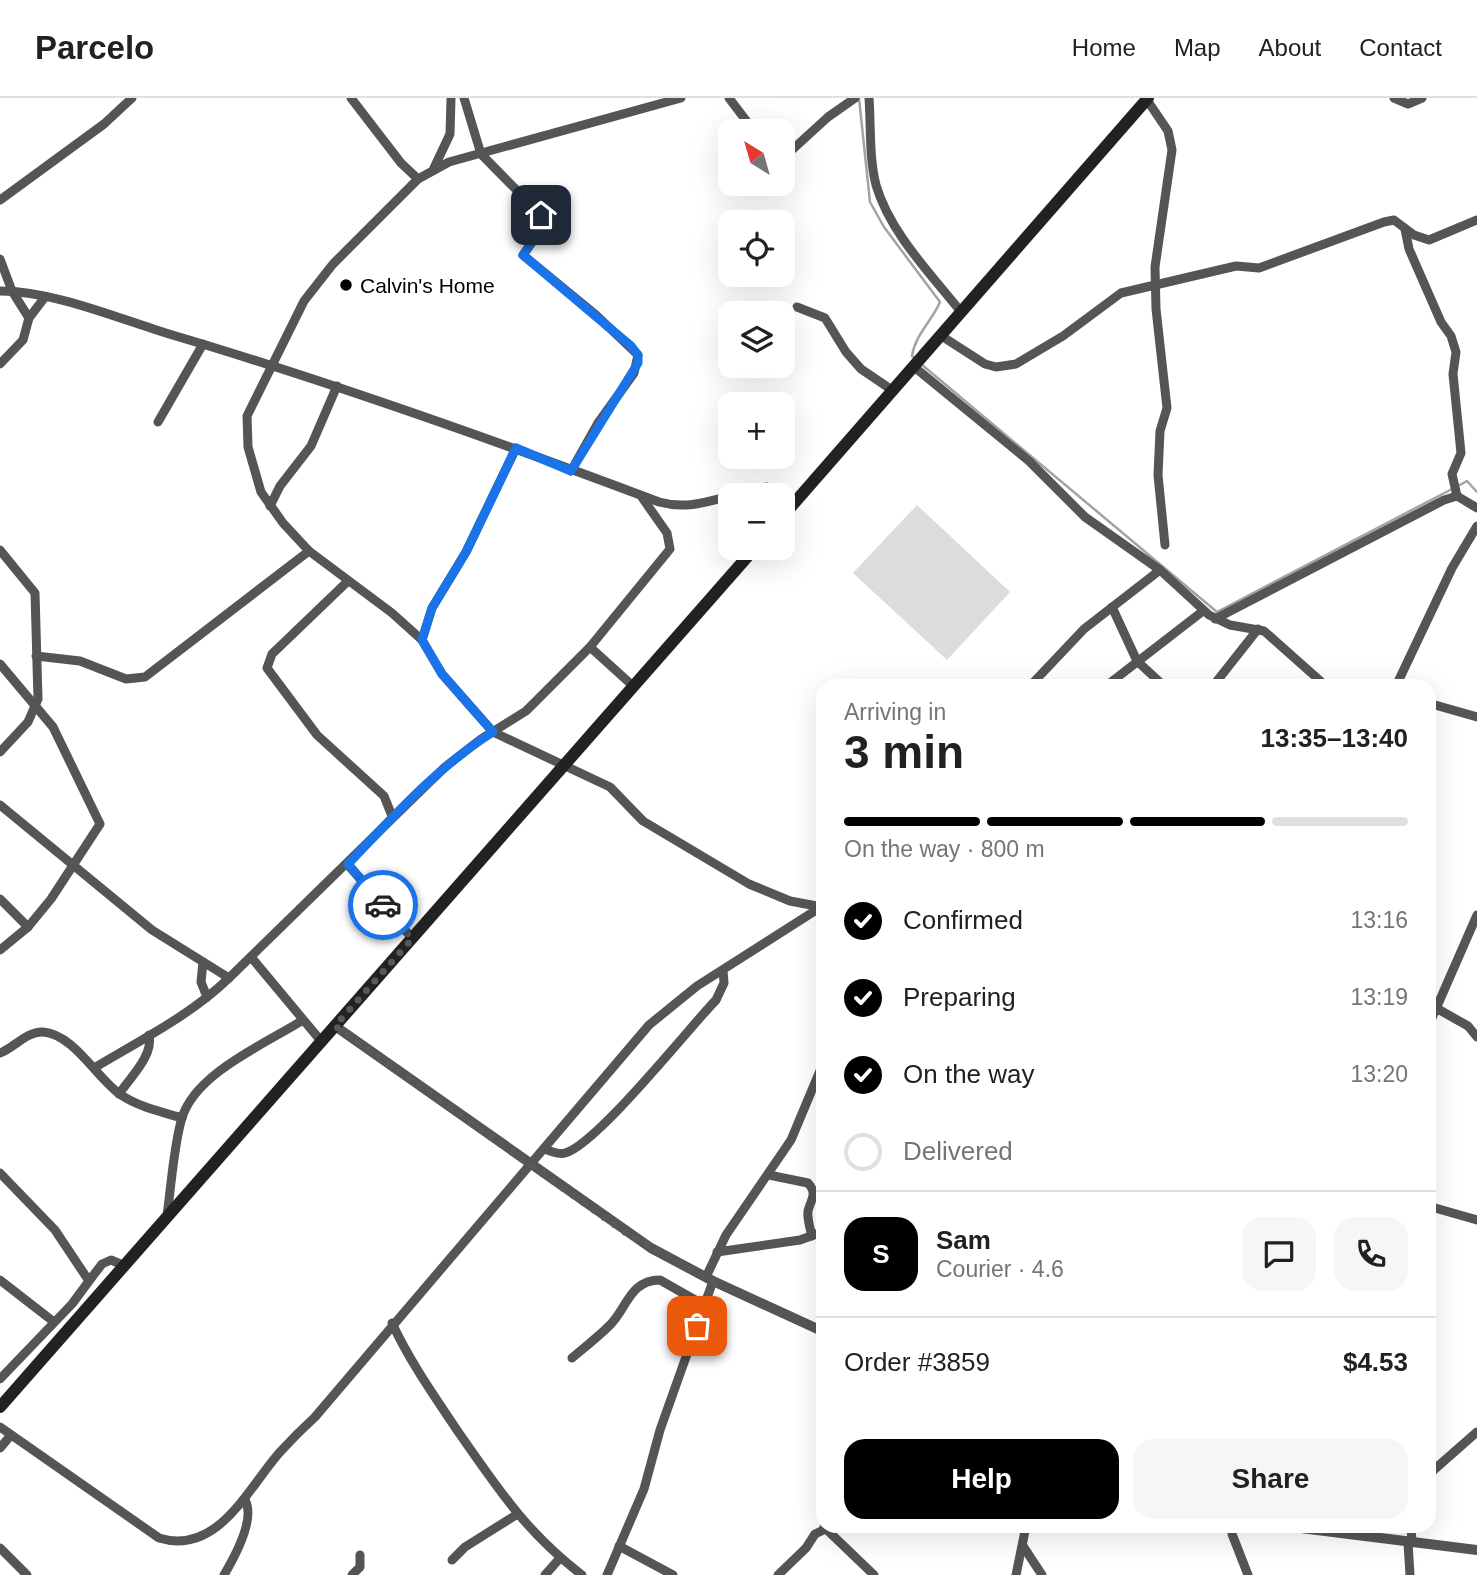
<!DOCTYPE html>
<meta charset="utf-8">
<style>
body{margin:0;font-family:Arial,sans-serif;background:#f6f6f6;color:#202124;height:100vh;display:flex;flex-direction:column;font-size:26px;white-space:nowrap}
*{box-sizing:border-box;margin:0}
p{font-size:23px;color:#757577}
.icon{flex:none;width:38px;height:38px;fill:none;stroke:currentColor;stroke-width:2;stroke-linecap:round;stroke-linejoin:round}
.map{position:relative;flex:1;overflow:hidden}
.panel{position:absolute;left:816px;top:581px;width:620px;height:854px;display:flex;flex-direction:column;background:#fff;border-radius:21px;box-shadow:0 7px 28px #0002}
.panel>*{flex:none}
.needle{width:46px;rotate:323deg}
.controls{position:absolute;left:718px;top:21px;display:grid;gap:14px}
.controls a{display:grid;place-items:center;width:77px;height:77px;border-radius:14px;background:#fff;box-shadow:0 7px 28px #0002;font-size:35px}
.pin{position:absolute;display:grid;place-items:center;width:60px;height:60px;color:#fff;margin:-30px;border-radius:14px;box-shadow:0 4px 10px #0006}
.courier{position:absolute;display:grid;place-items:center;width:70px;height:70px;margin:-35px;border:5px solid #1a73e8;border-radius:50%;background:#fff;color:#222;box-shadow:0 2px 9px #0007}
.summary em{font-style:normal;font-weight:600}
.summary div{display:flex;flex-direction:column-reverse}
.summary{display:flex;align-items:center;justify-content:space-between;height:119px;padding:0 28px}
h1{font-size:46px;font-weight:600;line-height:52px}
.bar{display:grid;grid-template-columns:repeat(4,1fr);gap:10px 7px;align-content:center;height:84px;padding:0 28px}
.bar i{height:9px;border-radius:5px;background:#e0e0e0}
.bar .current{background:#000}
.bar p{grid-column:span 4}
.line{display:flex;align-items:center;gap:18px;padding:0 28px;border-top:2px solid #e0e0e0}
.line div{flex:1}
.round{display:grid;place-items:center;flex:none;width:74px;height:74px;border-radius:21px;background:#f6f6f6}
ol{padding:0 28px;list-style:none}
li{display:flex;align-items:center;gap:21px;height:77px}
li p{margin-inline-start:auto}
li .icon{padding:7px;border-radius:50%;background:#000;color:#fff;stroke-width:4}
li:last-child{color:#757577}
li i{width:38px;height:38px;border:4px solid #e0e0e0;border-radius:50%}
.action{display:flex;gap:14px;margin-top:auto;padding:14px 28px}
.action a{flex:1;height:80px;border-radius:21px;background:#000;color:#fff;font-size:28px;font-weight:600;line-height:80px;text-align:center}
.action a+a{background:#f6f6f6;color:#202124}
header{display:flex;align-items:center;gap:42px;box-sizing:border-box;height:98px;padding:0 35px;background:#fff;border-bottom:2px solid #e0e0e0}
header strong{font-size:33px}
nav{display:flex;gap:38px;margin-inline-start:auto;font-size:24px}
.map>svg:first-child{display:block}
.green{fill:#dcdcdc}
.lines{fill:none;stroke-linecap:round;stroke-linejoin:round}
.stream{stroke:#a3a3a3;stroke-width:2.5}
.minor{stroke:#555;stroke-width:9}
.tertiary{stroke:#555;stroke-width:10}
.secondary{stroke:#222;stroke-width:12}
.done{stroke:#595959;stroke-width:7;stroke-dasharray:0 12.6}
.route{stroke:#1a73e8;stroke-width:9}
.poi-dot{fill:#000;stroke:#fff;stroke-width:2.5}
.labels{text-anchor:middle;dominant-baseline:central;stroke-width:5;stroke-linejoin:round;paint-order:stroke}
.poi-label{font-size:21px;fill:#000;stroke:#fff;text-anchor:start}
</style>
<header>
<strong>Parcelo</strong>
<nav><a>Home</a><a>Map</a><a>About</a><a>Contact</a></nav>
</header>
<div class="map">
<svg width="1477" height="1477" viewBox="0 0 1477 1477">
<rect width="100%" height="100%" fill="#fff"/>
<path class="green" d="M917,407L1010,494L947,562L853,475Z"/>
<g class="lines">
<g class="stream">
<path d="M859,0L870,104L884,129L940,204C932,223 915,237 912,258L916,261"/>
<path d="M921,266L1217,514L1452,391"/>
<path d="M1458,388L1467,383L1477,394"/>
</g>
<g class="minor">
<path d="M351,0L401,65L418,81"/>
<path d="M464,0L481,56L541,117L542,130L523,157L596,217L638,257L634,275L598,325L571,373"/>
<path d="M681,0L449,64L418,81L333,166L304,203L247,318L248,349L261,394L283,425L309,453L392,515L422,542L442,576L493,634L610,689L643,723L749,786L790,803L822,809"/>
<path d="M729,0L754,33"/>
<path d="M869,0C871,28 869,60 876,87C890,135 931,176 961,214"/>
<path d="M1394,0L1408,6L1422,0"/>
<path d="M1147,2L1168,33L1172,52L1155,169L1156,211L1167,310L1160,333L1158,377L1165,447"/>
<path d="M782,61L828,19L855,0"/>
<path d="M434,70L450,36L451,0"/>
<path d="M0,102L104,26L132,0"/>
<path d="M1405,131L1409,151L1441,224L1451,238L1456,254L1453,276L1461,355L1452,376L1457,398"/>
<path d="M0,161L12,193L29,220"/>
<path d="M0,193C54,193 117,220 169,236C335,285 497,343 659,404C685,411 704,405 730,398"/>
<path d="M797,209L825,220L846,254L861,271L892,292"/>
<path d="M940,237L985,266L996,269L1016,266L1063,238L1121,195L1236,168L1259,170L1384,124L1394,122L1414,137L1429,142L1477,122"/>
<path d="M0,266L23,242L29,220L45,199"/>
<path d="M913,268L1029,363L1085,419L1160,472L1209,517L1230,527L1264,533L1326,588"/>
<path d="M158,324L203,246"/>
<path d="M732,397L767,389L796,404"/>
<path d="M270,408L280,388L311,348L337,288"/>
<path d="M0,452L35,495L38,601L28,624L0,654"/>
<path d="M348,483L272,556L267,570L317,637L384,698L392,718"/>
<path d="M1112,509L1137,563L1164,588"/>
<path d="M1215,521L1444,402L1457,398L1477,410"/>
<path d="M422,542L432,510L466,454L516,350"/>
<path d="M590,549L633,588"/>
<path d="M36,558L80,563L126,581L145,579L309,453"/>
<path d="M0,566L53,629L100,726L51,801L28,829L0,852"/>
<path d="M1030,588L1084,531L1160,472"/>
<path d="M1106,588L1203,513"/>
<path d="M1213,588L1258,531"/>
<path d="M1396,588L1452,470L1477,428"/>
<path d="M1428,605L1477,619"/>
<path d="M0,707L152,832L229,880L445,669L481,641L526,613L590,549L670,451L667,435L641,398"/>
<path d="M348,767L412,840"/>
<path d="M0,801L28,829"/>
<path d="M251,859L321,943"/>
<path d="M203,864L201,884L207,899"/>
<path d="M1436,910L1468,928L1477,939"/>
<path d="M1428,929L1477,817"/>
<path d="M0,955C14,950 27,933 43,934C74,936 98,982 121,997C139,1009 162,1014 182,1020"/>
<path d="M94,970C139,943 191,917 229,880"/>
<path d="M119,996C130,980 154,957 149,937"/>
<path d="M544,1051C551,1053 559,1057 565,1055C597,1046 688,931 716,902L724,885L723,872"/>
<path d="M0,1075L55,1132L89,1183L102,1166L111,1162L125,1168"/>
<path d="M769,1077L808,1085C818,1096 811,1101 808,1113C807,1121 810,1130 812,1138"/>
<path d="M1428,1108L1477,1122"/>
<path d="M167,1117C171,1090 174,1045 182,1020C195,975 267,945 303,922"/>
<path d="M717,1154L800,1142L822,1134"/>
<path d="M706,1179L726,1137L791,1042L822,968"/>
<path d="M0,1182L54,1224"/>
<path d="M392,1225C410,1264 435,1299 459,1335C499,1392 526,1434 582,1477"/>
<path d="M572,1260C585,1249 598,1239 610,1227C627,1210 630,1182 660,1182L704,1207"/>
<path d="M0,1281L72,1206L89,1183"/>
<path d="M0,1329L159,1440C218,1458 248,1390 280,1354C291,1342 303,1330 315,1319L649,927L697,888L821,809"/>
<path d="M0,1350L11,1337"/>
<path d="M1428,1377L1477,1334"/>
<path d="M1411,1428L1412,1445"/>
<path d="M824,1429L874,1477"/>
<path d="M1232,1436L1248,1477"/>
<path d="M1408,1445L1410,1477"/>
<path d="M619,1448L673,1477"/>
<path d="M1023,1448L1042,1477"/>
<path d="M0,1450L27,1477"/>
<path d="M452,1462L465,1449L516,1417"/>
<path d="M224,1477C234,1460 256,1421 245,1402"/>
<path d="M352,1477L360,1469V1457"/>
<path d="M545,1477L560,1460"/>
<path d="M607,1477L644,1391L660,1332L713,1183"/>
<path d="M778,1477L806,1450L815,1436L832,1428"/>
<path d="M1016,1477L1026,1428"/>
</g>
<g class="tertiary">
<path d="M335,928L651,1150L713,1183L822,1233"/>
<path d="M1285,1428L1477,1452"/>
</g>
<g class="secondary">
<path d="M782,419L1148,0"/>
<path d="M0,1309L755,450"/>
</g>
</g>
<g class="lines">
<path class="done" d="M383,807L412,841L335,928L625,1134L713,1183L697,1228"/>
<path class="route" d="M383,807L348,766C393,719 437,669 493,634L442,576L422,542L432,510L466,454L516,350L571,373L638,265V257L631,248L523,157L542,130L541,117"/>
</g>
<circle class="poi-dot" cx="346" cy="187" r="7"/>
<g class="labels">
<g class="poi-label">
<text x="360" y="187">Calvin's Home</text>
</g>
</g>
</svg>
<div class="controls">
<a><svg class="needle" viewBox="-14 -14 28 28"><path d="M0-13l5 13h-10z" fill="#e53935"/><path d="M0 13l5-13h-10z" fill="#757577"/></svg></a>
<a><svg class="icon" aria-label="locate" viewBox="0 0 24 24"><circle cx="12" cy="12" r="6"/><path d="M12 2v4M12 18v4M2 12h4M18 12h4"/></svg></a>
<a><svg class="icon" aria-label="layers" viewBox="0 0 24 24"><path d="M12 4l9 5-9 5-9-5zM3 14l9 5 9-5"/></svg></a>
<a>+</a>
<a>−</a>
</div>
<div class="pin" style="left:697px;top:1228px;background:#ea580c"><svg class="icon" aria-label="bag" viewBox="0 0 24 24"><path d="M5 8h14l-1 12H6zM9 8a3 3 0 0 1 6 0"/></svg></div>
<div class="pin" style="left:541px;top:117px;background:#1f2937"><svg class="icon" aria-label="home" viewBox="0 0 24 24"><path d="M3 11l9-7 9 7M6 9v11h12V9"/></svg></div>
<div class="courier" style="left:383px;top:807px"><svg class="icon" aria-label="car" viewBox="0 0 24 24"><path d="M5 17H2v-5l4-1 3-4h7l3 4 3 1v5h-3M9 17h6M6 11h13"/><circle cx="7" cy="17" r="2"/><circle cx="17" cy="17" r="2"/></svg></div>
<section class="panel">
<div class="summary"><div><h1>3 min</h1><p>Arriving in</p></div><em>13:35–13:40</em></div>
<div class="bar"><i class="current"></i><i class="current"></i><i class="current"></i><i></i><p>On the way · 800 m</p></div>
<ol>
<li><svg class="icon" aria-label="check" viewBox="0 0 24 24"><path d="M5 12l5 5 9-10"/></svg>Confirmed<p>13:16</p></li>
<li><svg class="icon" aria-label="check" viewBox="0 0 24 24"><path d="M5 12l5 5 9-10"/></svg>Preparing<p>13:19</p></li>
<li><svg class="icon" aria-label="check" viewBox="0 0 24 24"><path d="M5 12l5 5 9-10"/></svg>On the way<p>13:20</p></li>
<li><i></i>Delivered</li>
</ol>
<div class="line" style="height:126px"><b class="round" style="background:#000;color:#fff">S</b><div><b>Sam</b><p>Courier · 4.6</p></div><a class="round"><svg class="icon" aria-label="chat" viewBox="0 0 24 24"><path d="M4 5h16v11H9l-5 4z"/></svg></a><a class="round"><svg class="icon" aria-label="phone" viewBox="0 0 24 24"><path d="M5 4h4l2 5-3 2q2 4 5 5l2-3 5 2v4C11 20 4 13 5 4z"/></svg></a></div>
<div class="line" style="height:91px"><div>Order #3859</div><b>$4.53</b></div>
<div class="action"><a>Help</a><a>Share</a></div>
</section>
</div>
